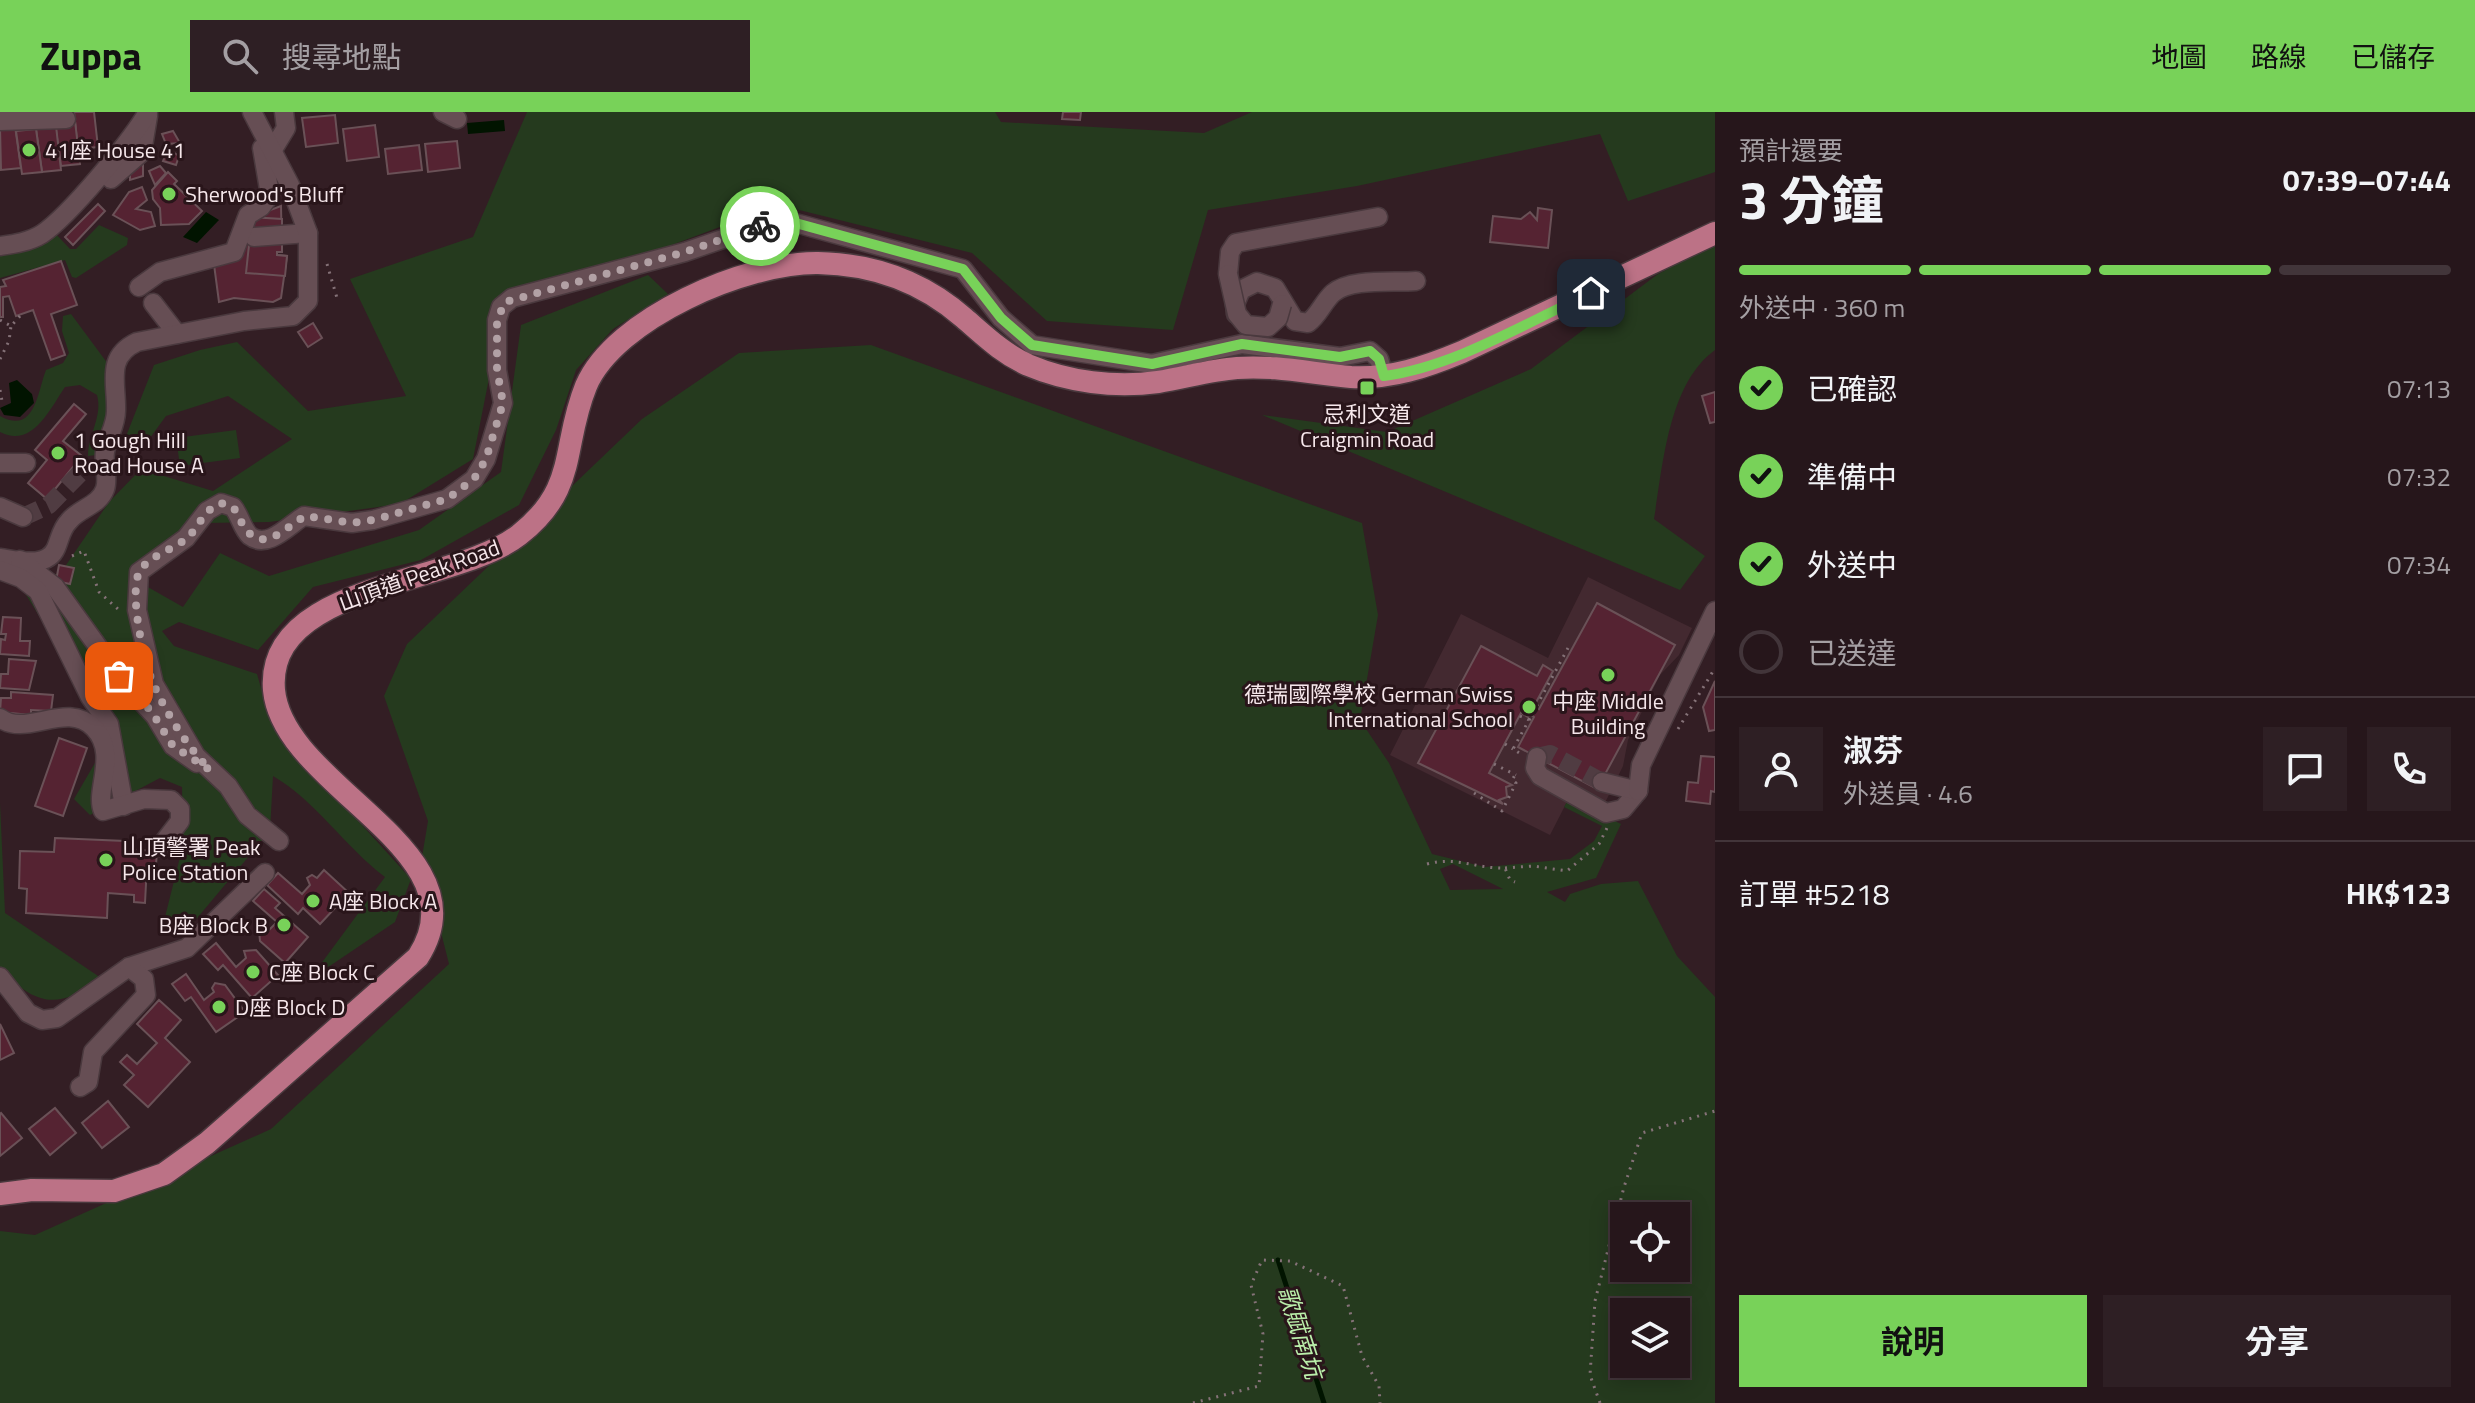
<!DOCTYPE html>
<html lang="zh-TW">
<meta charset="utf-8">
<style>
body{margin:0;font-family:"Titillium Web","Noto Sans TC",sans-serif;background:#2e1f24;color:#f1f3f6;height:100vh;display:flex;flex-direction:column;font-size:30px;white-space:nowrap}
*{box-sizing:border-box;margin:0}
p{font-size:26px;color:#a49fa3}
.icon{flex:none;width:44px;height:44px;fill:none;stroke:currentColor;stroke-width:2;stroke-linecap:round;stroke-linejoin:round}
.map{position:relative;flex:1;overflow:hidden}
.sheet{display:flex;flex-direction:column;background:#26161b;width:760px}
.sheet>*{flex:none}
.controls{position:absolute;left:1610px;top:1090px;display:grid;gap:16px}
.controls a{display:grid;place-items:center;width:80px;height:80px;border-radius:0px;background:#26161b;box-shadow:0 4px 20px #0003,0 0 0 2px #42353a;font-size:40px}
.pin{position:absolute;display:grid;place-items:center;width:68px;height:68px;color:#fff;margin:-34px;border-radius:16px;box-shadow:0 4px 12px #0006}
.courier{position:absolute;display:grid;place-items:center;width:80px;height:80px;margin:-40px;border:6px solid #78d259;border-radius:50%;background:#fff;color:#222;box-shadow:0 2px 10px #0007}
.head em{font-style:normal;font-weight:700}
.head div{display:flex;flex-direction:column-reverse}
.head{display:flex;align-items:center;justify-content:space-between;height:136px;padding:0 24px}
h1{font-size:52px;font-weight:700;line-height:60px}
.bar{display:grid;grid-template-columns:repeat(4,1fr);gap:12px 8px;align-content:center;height:96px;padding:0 24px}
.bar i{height:10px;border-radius:6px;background:#42353a}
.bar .current{background:#78d259}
.bar p{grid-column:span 4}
.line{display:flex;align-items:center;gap:20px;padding:0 24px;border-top:2px solid #42353a}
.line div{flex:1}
.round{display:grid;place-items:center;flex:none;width:84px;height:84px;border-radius:0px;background:#2e1f24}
ol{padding:0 24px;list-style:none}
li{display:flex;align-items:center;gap:24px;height:88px}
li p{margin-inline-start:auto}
li .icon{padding:8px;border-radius:50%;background:#78d259;color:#111;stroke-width:4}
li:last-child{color:#a49fa3}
li i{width:44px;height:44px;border:4px solid #42353a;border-radius:50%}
.primary-button{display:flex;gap:16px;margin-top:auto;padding:16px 24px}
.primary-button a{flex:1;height:92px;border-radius:0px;background:#78d259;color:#111;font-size:32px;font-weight:700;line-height:92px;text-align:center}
.primary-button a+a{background:#2e1f24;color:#f1f3f6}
header{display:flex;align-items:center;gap:48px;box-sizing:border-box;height:112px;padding:0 40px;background:#78d259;color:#111}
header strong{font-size:38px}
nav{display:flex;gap:44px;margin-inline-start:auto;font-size:28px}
.search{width:560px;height:72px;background:#2e1f24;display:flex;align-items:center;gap:20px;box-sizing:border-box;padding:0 28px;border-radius:0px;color:#a49fa3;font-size:30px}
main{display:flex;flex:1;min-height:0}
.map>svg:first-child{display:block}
.built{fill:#432930}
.green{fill:#253a1e;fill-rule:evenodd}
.water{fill:#011400}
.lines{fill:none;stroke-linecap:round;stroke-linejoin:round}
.stream{stroke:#011400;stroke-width:5}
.building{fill:#552332;stroke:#6a5157;stroke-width:2}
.minor-tunnel{stroke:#503c42;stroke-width:18;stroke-dasharray:18 9;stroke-linecap:butt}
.minor-casing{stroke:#4a393e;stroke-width:21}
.major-casing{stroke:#4a393e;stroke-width:25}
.path{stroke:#857278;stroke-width:3;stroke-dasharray:2 6;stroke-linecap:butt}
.minor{stroke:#664e54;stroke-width:18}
.major{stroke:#bc7286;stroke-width:22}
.minor-bridge-casing{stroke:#4a393e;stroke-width:21;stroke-linecap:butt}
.minor-bridge{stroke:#664e54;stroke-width:18}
.done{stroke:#b2a1a5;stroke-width:8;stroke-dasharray:0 14.4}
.route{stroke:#78d259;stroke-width:10}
.poi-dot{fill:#78d259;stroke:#29151a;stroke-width:3}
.labels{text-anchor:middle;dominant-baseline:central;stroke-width:6;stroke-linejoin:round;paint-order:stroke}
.poi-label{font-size:22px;fill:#f6e7eb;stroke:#29151a;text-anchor:start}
.street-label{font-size:22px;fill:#f6e7eb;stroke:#29151a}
.water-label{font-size:24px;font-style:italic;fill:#baefaa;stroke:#29151a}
</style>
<header>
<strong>Zuppa</strong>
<div class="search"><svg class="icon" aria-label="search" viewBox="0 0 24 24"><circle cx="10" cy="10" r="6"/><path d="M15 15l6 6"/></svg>搜尋地點</div>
<nav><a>地圖</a><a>路線</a><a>已儲存</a></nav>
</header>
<main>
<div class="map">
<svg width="1715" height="1291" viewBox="0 0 1715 1291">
<rect width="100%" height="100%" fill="#331e24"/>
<path class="built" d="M1588,465L1692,516L1679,543L1660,563L1628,628L1623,654L1600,701L1569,686L1550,723L1390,643L1461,502L1548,546Z"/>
<g class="green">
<path d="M527,0H995L1001,10L1204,21L1252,0H1715V60L1628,89L1600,22L1357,74L1208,98L1173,218L1047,209L972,141L779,93L503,196L473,347L400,392L269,410L203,411L139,470L183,495L220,441L269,464L419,418L501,360L521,213L648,163L668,182L613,217L576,258L556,318L519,393L421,448L313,475L258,538L179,510L162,519L174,534L257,562L272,614L411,767L395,810L309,868L385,765C345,735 316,689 273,664L270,719L193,811L175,817L163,813L183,733L182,675L160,666L90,703L74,687L117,613L108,591L81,572L23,478L62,459L109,390L141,357L213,379L292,327L228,284L166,304L147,330L121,337L154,253L200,238L237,230L308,299L406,284L350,167L473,125Z"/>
<path d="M99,113L128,126L127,133L76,166L72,165L65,148L0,166V138L53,119L70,137H76Z"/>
<path d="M1715,132V238C1668,272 1663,354 1654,407L1705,444L1680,478L1262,303L1387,320L1531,257L1658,162Z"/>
<path d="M71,202L108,252L113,302L96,343L88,344C88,323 103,304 97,283L80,273L65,275C50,297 32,337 0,320V304C35,323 37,281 46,258L63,251L69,241L62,219L63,204Z"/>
<path d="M871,233L1362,411L1378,503L1360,608L1389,651L1432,742L1485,755L1570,747L1594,729L1602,714L1564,695L1569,686L1621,712L1596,766L1547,780L1565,790L1570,782L1601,772L1638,769L1677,844L1715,885V1291H0V1119L35,1123L271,1017L449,852L422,745L428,709L384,584L407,532L642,307L739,241ZM1453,752L1503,777L1450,778L1440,757ZM1624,1104H1676V1156H1624ZM1624,1200H1676V1252H1624Z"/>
<path d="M236,318L240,346L180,354L176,326Z"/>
<path d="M0,691L5,801L104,868C56,895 42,897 0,858Z"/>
</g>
<g class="water">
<path d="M504,8L505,19L468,22L467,11Z"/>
<path d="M206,100L219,108L197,131L183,125Z"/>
<path d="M17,268L32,282L34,291L20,305L4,303L0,296L11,291L9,271Z"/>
</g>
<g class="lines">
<path class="stream" d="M1278,1148L1324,1291"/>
</g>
<g class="building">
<path d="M74,0H94L98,35L78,37Z"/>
<path d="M1063,0H1081L1080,8L1062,7Z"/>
<path d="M335,3L338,31L306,35L302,6Z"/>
<path d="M75,9L80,52L61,54L55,11Z"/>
<path d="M375,13L379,45L347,49L343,17Z"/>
<path d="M15,14L21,56L1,58L0,15Z"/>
<path d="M56,14L61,58L42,60L36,17Z"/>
<path d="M36,17L42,60L22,62L16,19Z"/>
<path d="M173,19L180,31L166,32L162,22Z"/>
<path d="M457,29L460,56L428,60L425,32Z"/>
<path d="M419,33L422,58L388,62L385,37Z"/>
<path d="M168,37L179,44L176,53L163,49Z"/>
<path d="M130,53H143V64L130,68Z"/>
<path d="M160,54L166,61L155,73L149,59Z"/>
<path d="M168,60L177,69L174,72L202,99L189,112L161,113L160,96L153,87L152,78Z"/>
<path d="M142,75L147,88L136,97L151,100L155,114L140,118L113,103L129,80Z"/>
<path d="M98,92L105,99L73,133L65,125Z"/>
<path d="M281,94L282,140H277V143L287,144L281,186L273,190L234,186L219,190L213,145L234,148L242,144L252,105Z"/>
<path d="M1538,96L1552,98L1548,136L1490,130L1493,104L1521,107L1530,100L1537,108Z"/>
<path d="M252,105L282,107V140H277V143L287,144L285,164L246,161Z"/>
<path d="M61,149L77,193L51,202L65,243L51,248L33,198L16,204L9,184L3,185V205H0V175L6,174L3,168Z"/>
<path d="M313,211L322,226L308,235L298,220Z"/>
<path d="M1715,280V310L1710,311L1702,284Z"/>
<path d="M74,292L86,302L63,329L82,344L47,387L28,371L47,348L35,338Z"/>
<path d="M59,453L74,456L70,472L56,469Z"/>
<path d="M1597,491L1675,533L1597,677L1518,635L1534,605L1530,602L1534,594L1539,597Z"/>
<path d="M3,505L21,506L20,529H30L29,544L0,542L1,527L5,528L6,522H1Z"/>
<path d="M1481,534L1537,564L1543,553L1553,559L1528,605L1521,601L1489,661L1512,673L1506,675L1507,685L1499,688L1503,692L1418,651Z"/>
<path d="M9,547L36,549L29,578L0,576L1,562H8Z"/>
<path d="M1715,569V618L1709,619L1703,595Z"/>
<path d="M11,580L53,583L51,599L31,598V603L0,600L1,586H11Z"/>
<path d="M59,626L87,636L63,704L35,694Z"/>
<path d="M1701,644L1715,645V680L1711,679L1710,692L1686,689L1688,670L1698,671Z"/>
<path d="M55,726L125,729V737L157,739L156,753L147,752L145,791L134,790V783L108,781L107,806L26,801L27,777L19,776L20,739L54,740Z"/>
<path d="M324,758L349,781L320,812L303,796L298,802L267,773L278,761L302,782L310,773L307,766L312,763L317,766Z"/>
<path d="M264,777L280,791L275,796L308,825L285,851L260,829L259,819L264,817L268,819L277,810L253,789Z"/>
<path d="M216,831L236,855L246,846L244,839L256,838L278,863L252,886L223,853L218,858L203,842Z"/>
<path d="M186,862L204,888L214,880L212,876L215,871L225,873L245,900L216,920L191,885L185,889L172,872Z"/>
<path d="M159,888L181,908L165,926L190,950L148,995L124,973L134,963L120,950L127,943L137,952L157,931L137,912Z"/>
<path d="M0,912L14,941L0,948Z"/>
<path d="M108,989L129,1015L102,1036L82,1011Z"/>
<path d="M55,996L76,1021L50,1043L29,1017Z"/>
<path d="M1,1001L22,1026L0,1044V1002Z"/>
</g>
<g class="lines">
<g class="minor-tunnel">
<path d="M23,405L49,393L86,355"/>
<path d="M1537,645L1550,642L1602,670"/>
</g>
<defs>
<g id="minor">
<path d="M443,0L457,7"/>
<path d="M0,9L66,7"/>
<path d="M272,39L286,16L284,0"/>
<path d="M111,67L142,40L148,4"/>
<path d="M254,125L308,121"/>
<path d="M0,134C14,132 29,130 42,122C70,103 130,30 148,0"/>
<path d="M1228,162L1230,140L1236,131L1378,105"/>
<path d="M139,175L160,160L234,140L248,103L261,95L270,83L262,36"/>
<path d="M153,191L177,222"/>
<path d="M1236,202L1235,192L1241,178L1257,170L1275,176L1295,209L1308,211C1319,203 1323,190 1333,181C1351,166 1392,171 1416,169"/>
<path d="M0,351H26"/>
<path d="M0,395L23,405"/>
<path d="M0,446C17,448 47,457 56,436C60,427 61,417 69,409C79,396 99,394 105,377C109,366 103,352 105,340C107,326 116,314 116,299C117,271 105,245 137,230L244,209L293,204L308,189V121L290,73L252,0"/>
<path d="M20,448L55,475L124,571L155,604L173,634L197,651"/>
<path d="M0,458L21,466L38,479L90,585L109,612L124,694"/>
<path d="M0,606C26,626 67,588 94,616C119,642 94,679 103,699L144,687L171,688L180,697V709L160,735"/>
<path d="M1537,645L1535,656L1540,664L1606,701L1623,697L1638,679"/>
<path d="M1602,670L1638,679"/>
<path d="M1638,679L1641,653L1715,499"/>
<path d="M279,729L247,703L228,674L196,644L154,572L137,498L139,460L186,426L207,399L221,391L233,395C240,403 242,417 250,424C268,438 290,412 304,404L352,411L373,408L447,387L474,367L486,347L503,291L497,258V208L501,195L512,186L685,140L781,107L963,157L1001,206L1032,233L1152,252L1242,232L1340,245L1370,239L1379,247L1384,264"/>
<path d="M0,865L28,901L42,908L57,906L129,855L187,836L265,761"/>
<path d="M80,975L88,970L93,940L146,883L144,867L129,855"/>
</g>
<path id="major" d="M0,1082L32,1078L114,1079L164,1062L207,1031L418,845C487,738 283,676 274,578C265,471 456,473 519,423C579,376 561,335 586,274C615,206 747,150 818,151C873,152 923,170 964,206C985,224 1002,241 1028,253C1068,270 1115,276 1158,270C1184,266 1210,258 1237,256C1276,253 1313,262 1351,265C1391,267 1426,255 1462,240L1715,121"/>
</defs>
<use href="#minor" class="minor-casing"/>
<use href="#major" class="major-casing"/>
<g class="path">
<path d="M327,152L337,186"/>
<path d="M0,208L11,214L20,204"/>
<path d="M0,247L9,229L11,214"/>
<path d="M0,278L2,289"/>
<path d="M72,444L84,439L99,480L119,498"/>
<path d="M1520,604L1529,608L1513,637L1521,642"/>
<path d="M1529,608L1568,536"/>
<path d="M1678,617L1715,556"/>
<path d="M1505,632L1513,637"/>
<path d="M1494,652L1516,663"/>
<path d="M1474,681L1502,699L1516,671L1512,668L1515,663"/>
<path d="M1427,752C1457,744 1476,757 1505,756L1510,768L1515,770"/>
<path d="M1505,756L1533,754L1567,759L1599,732L1607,716"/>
<path d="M1193,1291L1259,1274L1263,1222L1251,1173L1262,1148L1290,1149L1343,1174L1362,1244L1379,1274L1380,1291"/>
<path d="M1600,1291L1590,1263L1595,1189L1624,1075L1642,1021L1715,999"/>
</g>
<use href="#minor" class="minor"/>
<use href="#major" class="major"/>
<defs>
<path id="minor-bridge" d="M1228,162L1237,202L1246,213L1268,215L1278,206L1282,192"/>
</defs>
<use href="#minor-bridge" class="minor-bridge-casing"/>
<use href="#minor-bridge" class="minor-bridge"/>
</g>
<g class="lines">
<path class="done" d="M119,564L151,599L173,634L210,658C187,634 166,601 153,571C144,550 127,476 141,457C152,443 174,437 187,426C200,414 203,398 221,391L233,395C239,403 242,415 250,422C268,439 291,410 306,404L352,411L373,408L447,387L474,367L486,347L503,291L497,258V208L505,190L685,140L760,114"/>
<path class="route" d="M760,114L781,107L963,157L1001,206L1032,233L1152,252L1242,232L1340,245L1370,239L1379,247L1384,264C1456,254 1525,211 1591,181"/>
</g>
<g class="poi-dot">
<circle cx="29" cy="38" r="8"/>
<circle cx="169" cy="82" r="8"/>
<rect x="1359" y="268" width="16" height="16" rx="4"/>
<circle cx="58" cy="341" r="8"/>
<circle cx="1608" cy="563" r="8"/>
<circle cx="1529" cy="595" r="8"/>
<circle cx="106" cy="748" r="8"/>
<circle cx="313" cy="789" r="8"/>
<circle cx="284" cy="813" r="8"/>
<circle cx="253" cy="860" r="8"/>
<circle cx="219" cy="895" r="8"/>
</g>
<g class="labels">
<g class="poi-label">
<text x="45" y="38">41座 House 41</text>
<text x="185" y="82">Sherwood's Bluff</text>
<text x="1367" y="302" text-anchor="middle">忌利文道<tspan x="1367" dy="25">Craigmin Road</tspan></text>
<text x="74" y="328">1 Gough Hill<tspan x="74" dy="25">Road House A</tspan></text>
<text x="1513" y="582" text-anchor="end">德瑞國際學校 German Swiss<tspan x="1513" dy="25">International School</tspan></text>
<text x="1608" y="589" text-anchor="middle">中座 Middle<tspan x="1608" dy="25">Building</tspan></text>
<text x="122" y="735">山頂警署 Peak<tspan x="122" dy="25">Police Station</tspan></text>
<text x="329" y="789">A座 Block A</text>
<text x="268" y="813" text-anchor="end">B座 Block B</text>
<text x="269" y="860">C座 Block C</text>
<text x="235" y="895">D座 Block D</text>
</g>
<g class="street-label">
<text transform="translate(419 463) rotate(-20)">山頂道 Peak Road</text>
</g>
<g class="water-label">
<text transform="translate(1301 1220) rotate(72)">歌賦南坑</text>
</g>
</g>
</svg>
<div class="controls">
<a><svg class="icon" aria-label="locate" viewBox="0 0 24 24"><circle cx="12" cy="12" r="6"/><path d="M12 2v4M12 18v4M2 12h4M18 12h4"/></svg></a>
<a><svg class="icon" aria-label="layers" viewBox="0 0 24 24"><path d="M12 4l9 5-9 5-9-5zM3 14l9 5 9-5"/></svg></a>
</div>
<div class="pin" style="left:119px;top:564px;background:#ea580c"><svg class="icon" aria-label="bag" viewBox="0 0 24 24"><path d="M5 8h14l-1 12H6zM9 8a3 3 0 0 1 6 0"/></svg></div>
<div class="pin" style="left:1591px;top:181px;background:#1f2937"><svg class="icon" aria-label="home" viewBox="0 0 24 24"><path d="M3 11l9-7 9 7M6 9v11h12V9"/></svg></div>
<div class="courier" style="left:760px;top:114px"><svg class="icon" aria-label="bike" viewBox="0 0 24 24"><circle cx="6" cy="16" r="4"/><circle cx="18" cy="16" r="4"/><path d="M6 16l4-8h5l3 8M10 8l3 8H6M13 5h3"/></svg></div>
</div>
<section class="sheet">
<div class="head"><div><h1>3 分鐘</h1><p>預計還要</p></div><em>07:39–07:44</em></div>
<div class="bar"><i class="current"></i><i class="current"></i><i class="current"></i><i></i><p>外送中 · 360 m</p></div>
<ol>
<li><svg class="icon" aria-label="check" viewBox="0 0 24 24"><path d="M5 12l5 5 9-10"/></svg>已確認<p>07:13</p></li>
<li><svg class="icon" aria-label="check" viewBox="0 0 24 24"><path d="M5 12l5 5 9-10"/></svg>準備中<p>07:32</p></li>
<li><svg class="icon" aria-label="check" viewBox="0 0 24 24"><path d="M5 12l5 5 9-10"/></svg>外送中<p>07:34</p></li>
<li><i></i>已送達</li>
</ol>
<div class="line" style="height:144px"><a class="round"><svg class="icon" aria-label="person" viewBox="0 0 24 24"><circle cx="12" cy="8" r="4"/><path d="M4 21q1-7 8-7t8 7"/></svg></a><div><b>淑芬</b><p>外送員 · 4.6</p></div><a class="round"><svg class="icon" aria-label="chat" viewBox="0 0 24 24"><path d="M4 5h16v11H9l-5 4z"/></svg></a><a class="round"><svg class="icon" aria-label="phone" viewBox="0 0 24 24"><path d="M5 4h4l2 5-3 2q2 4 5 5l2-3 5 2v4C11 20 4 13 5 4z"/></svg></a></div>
<div class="line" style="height:104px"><div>訂單 #5218</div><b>HK$123</b></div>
<div class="primary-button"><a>說明</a><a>分享</a></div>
</section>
</main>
